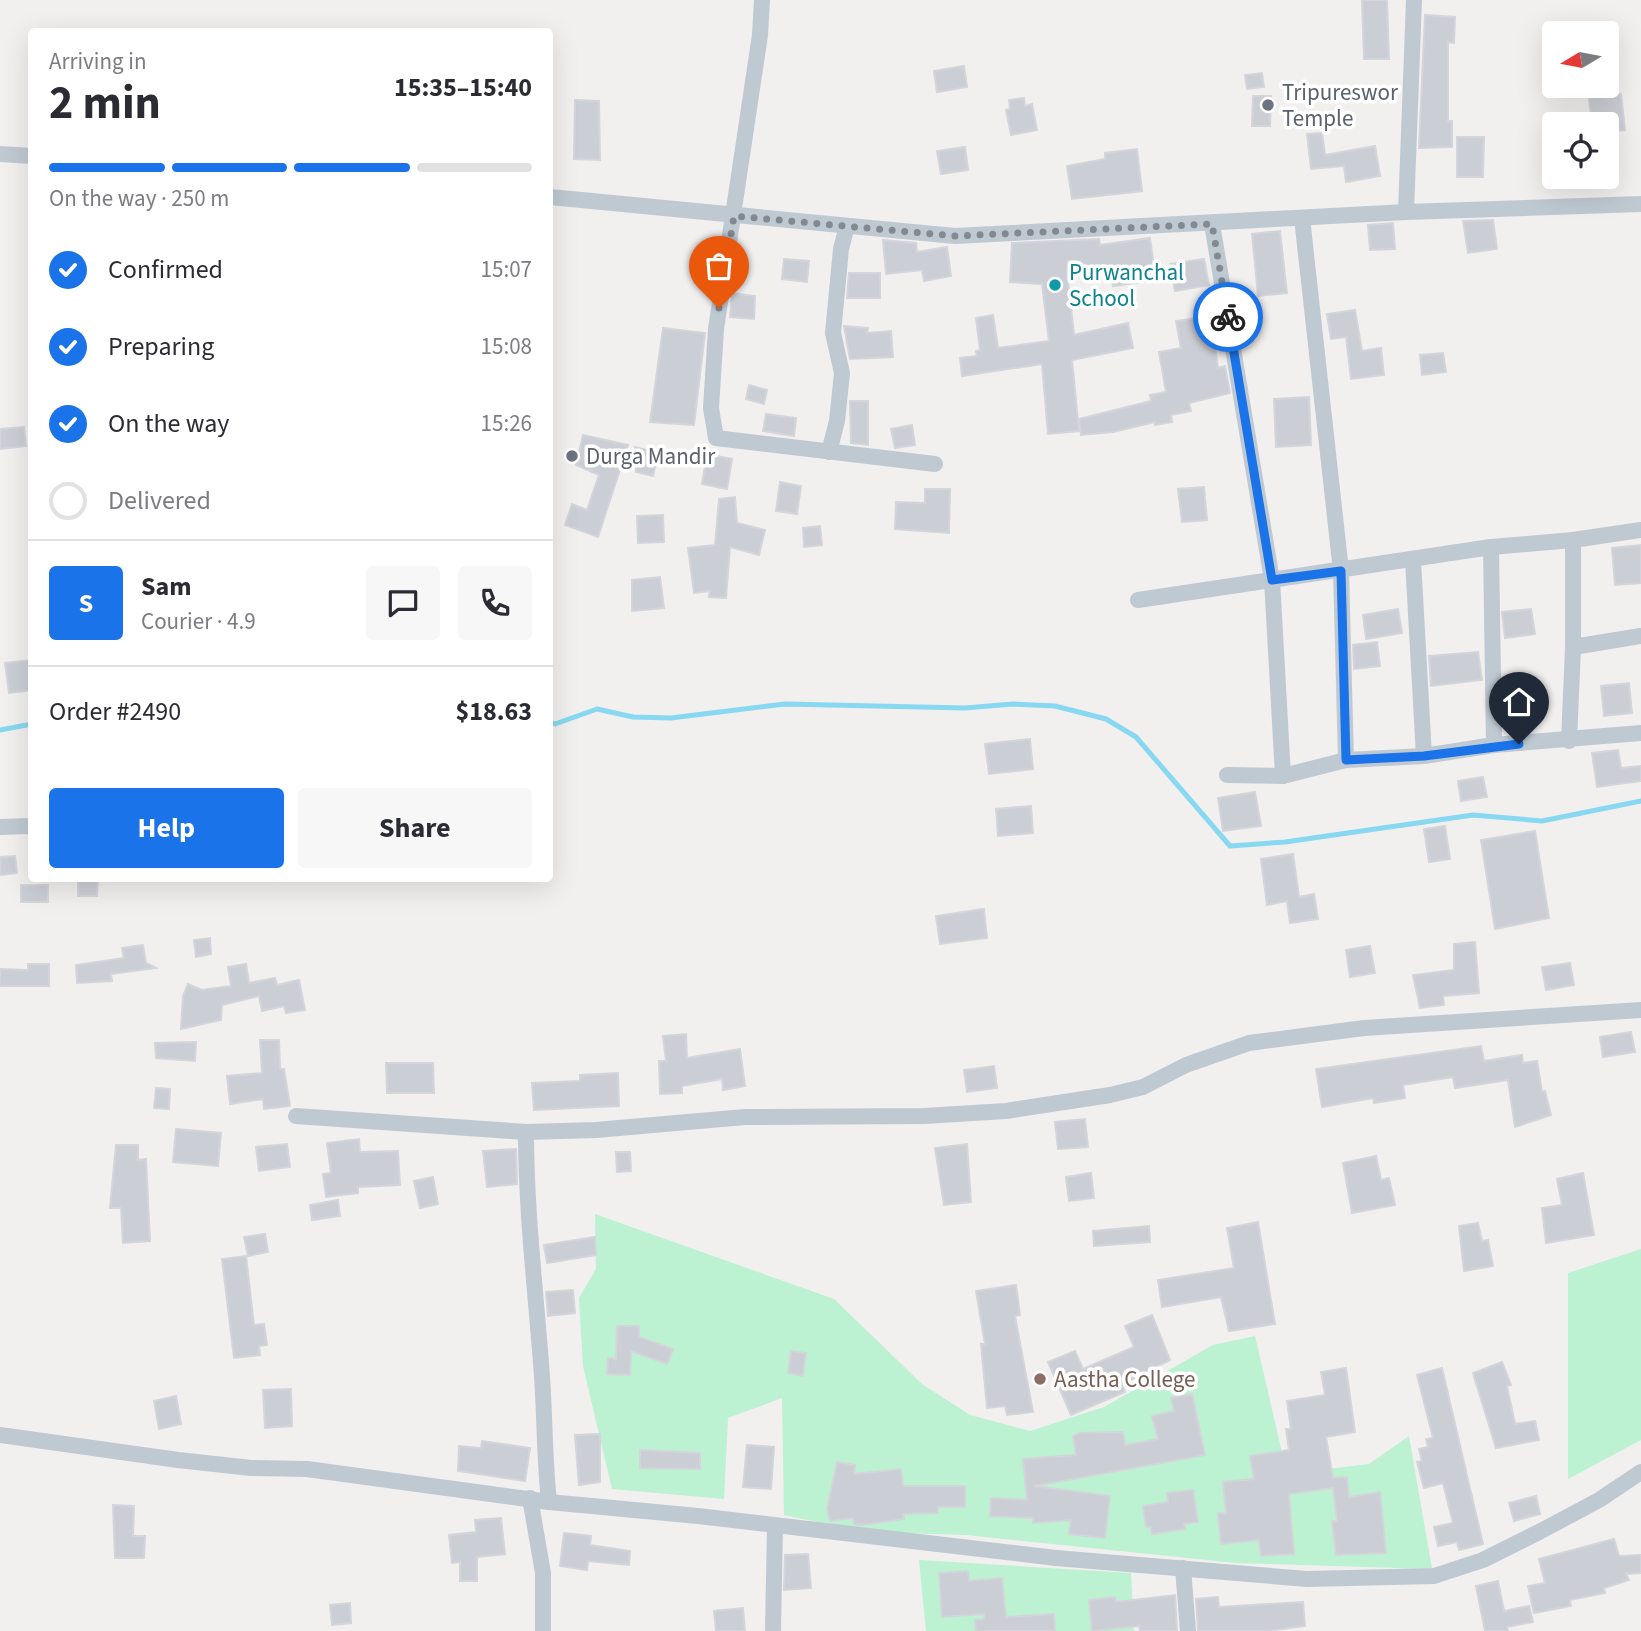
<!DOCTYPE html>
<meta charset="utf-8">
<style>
body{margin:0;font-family:"Source Sans 3",sans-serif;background:#f7f7f7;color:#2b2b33;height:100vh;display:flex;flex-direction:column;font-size:26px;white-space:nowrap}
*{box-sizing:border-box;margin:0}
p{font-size:23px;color:#7c7c81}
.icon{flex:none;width:38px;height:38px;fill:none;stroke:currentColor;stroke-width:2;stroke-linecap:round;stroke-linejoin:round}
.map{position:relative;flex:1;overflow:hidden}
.sheet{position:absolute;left:28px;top:28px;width:525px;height:854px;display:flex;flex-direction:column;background:#fff;border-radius:7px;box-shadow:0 7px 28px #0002}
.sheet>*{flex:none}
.needle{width:46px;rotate:260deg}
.fabs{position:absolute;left:1542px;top:21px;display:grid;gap:14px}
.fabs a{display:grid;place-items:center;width:77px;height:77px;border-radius:7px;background:#fff;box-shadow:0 7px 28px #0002;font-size:35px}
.pin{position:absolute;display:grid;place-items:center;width:60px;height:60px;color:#fff;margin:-72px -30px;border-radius:50% 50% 50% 0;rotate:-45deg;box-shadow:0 0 7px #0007}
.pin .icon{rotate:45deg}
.courier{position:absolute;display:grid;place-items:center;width:70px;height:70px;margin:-35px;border:5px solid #1a73e8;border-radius:50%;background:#fff;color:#222;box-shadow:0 2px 9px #0007}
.overview em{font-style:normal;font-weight:700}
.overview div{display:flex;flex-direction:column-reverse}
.overview{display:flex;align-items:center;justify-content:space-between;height:119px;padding:0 21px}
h1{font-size:46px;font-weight:700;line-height:52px}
.bar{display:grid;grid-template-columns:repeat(4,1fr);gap:10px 7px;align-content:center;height:84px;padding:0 21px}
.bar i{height:9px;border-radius:5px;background:#e1e1e2}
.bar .current{background:#1a73e8}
.bar p{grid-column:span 4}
.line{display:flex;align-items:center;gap:18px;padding:0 21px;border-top:2px solid #e1e1e2}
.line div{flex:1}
.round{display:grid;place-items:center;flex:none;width:74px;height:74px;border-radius:7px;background:#f7f7f7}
ol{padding:0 21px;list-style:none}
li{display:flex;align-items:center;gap:21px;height:77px}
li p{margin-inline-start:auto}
li .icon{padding:7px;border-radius:50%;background:#1a73e8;color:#fff;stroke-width:4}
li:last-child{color:#7c7c81}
li i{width:38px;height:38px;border:4px solid #e1e1e2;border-radius:50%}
.cta{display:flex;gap:14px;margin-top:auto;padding:14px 21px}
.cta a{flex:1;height:80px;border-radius:7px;background:#1a73e8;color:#fff;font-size:28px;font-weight:700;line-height:80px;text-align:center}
.cta a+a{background:#f7f7f7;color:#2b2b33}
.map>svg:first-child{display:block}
.green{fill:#bcf1d1}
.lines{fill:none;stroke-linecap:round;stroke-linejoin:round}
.stream{stroke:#87d8f0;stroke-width:5}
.building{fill:#cbced4;stroke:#d3d5db;stroke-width:2}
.street{stroke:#bfc9d2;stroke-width:16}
.done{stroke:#828991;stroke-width:7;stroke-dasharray:0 12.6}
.route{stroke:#1a73e8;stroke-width:9}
.worship-dot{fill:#6b7280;stroke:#fff;stroke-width:2.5}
.culture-dot{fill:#0f9aa8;stroke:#fff;stroke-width:2.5}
.education-dot{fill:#8d6e63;stroke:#fff;stroke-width:2.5}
.labels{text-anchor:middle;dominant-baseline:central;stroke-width:7;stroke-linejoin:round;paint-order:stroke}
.worship-label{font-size:23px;fill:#5b616d;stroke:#fff;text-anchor:start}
.culture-label{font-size:23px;fill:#0d838f;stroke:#fff;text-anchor:start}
.education-label{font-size:23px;fill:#785e54;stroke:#fff;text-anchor:start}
</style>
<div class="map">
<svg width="1641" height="1631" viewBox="0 0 1641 1631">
<rect width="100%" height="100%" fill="#f2efef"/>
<g class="green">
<path d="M595,1214L834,1299L922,1384L970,1415L1030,1431L1104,1407L1213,1345L1255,1336L1287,1474L1369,1464L1409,1436L1432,1569L1236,1563L966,1535L865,1532L784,1515L782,1398L728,1418L724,1499L612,1489L583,1366L579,1298L596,1269Z"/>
<path d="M1641,1249V1440L1568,1479V1273Z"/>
<path d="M919,1560L1131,1573L1134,1631H926Z"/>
</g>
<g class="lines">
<g class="stream">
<path d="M550,722L555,724L597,709L633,717L671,718L785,704L965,708L1013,704L1055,706L1106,719L1136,737L1230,846L1285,842L1473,815L1542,821L1641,801"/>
<path d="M0,730L32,724"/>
</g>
</g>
<g class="building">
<path d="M1362,0H1387L1389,59H1364Z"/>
<path d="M1425,15L1455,17L1454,43L1448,42V121H1452V147L1419,148Z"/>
<path d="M964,66L967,87L937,92L934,71Z"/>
<path d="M1262,73L1264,87L1247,89L1245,75Z"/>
<path d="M1621,94L1625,130L1606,132V124H1592L1589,98Z"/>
<path d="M1253,96H1271L1270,126H1252Z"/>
<path d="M1024,98L1025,106L1032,104L1037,130L1011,135L1006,110L1010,109L1009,100Z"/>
<path d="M575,100L599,101L600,160L574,159Z"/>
<path d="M1322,133L1325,155L1375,146L1380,176L1346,182L1344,166L1311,169L1307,134Z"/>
<path d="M1457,137H1484L1483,177H1457Z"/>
<path d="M965,147L968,170L941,174L937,151Z"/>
<path d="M1137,149L1142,191L1072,199L1067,166L1105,159V153Z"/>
<path d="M1493,220L1497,249L1468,253L1463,221Z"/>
<path d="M1393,223L1395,249L1370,250L1368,225Z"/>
<path d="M1280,231L1287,293L1258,296L1252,234Z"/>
<path d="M1150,238L1156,280L1113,286L1110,265L1067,271L1074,335L1128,323L1133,348L1072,360L1079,431L1048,434L1042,364L962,376L960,358L977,356L976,351L980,350L976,318L993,315L998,348L1049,341L1042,284L1010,282L1012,243L1099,239L1100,245Z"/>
<path d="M883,240L916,243L917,252L947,247L951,276L924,281L922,270L886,274Z"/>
<path d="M784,259L809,261L807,282L782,279Z"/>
<path d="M1204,259L1209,285L1175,291L1170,264Z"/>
<path d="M849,273H880V298H847Z"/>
<path d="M732,293L755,296L754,319L730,317Z"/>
<path d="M1355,310L1362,351L1381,348L1384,375L1351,379L1346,337L1331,339L1327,314Z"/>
<path d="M1211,316L1218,368L1225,366L1230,393L1189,403L1191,411L1171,415L1172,422L1155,425V422L1113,432L1081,435L1079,419L1151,401L1150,395L1166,392L1159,352L1181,348L1176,321Z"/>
<path d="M844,326L868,328L867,333L891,331L893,357L850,359Z"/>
<path d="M663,328L705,333L694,425L650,422Z"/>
<path d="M1443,353L1446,372L1422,375L1420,355Z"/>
<path d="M749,385L767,390L764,404L746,399Z"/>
<path d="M1309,397L1311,445L1276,447L1274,399Z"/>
<path d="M850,401H868V445L851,443Z"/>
<path d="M766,414L796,418L794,436L763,431Z"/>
<path d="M912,425L915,445L895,448L891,429Z"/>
<path d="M24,427L26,446L0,449V429Z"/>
<path d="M583,435L628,445L598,537L565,525L572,504L587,510L599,475L576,465Z"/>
<path d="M635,447L658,453L653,476L636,472Z"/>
<path d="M707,454L732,459L727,489L702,484Z"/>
<path d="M780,482L801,486L797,514L776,511Z"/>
<path d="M1204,487L1207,520L1182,522L1178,489Z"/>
<path d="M925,489H950L949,533L895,529L896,502L925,503Z"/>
<path d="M735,497L737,523L765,530L759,555L730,547L726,598L709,597L710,591L694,593L688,548L715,545L719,499Z"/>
<path d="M663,515L664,542L638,543L637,516Z"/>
<path d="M820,526L822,545L804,547L803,528Z"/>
<path d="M1641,545V583L1615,585L1612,548Z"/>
<path d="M660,577L664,608L632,611V580Z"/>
<path d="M1398,609L1402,633L1366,639L1363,615Z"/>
<path d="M1531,609L1535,634L1505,638L1502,612Z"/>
<path d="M1377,642L1380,666L1354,669L1353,645Z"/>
<path d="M1478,652L1482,680L1431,686L1429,656Z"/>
<path d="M32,660V690L9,693L5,663Z"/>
<path d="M1629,683L1632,713L1604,716L1601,686Z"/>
<path d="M1030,739L1033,769L989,774L985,744Z"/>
<path d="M1618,750L1621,768L1641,766V781L1597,787L1592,753Z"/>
<path d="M1483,777L1487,797L1461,801L1458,781Z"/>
<path d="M1255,792L1261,826L1223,831L1218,798Z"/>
<path d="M1031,806L1033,833L998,836L996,809Z"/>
<path d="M1445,826L1450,859L1429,862L1424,829Z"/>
<path d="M1535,831L1549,918L1495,929L1481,840Z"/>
<path d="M1293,854L1299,897L1314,894L1318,919L1290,923L1287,901L1267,905L1261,859Z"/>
<path d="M15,856L17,873L0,875V857Z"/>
<path d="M78,878H98L97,896H78Z"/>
<rect x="21" y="885" width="27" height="17"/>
<path d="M984,909L987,938L940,944L936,916Z"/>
<path d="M210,938L211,954L196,957L194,940Z"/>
<path d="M1475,942L1479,993L1443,996L1444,1005L1420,1008L1413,975L1454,970V944Z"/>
<path d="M143,945L146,963L156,968L111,974L112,981L77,983L76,965L124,958L122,948Z"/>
<path d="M1370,946L1375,973L1350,977L1346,950Z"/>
<path d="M1570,963L1574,985L1546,990L1542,967Z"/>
<path d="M28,964H49V986H0V969L28,970Z"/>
<path d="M246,964L249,983L275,978L277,985L299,980L305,1010L286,1013L284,1006L262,1011L259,996L222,1005L221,1020L181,1029L183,996L188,984L202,990L231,986L228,967Z"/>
<path d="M1631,1032L1635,1052L1603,1057L1600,1037Z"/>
<path d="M686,1034L687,1058L740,1049L745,1086L723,1090L722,1079L682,1086V1093L660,1094L659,1061H666L663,1036Z"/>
<path d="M260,1040H279L280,1069H284L290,1106L264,1109L263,1099L230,1104L227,1076L262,1073Z"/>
<path d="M196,1042L195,1061L156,1058L155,1043Z"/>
<path d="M1481,1046L1484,1061L1522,1055L1523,1063L1537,1061L1542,1092L1545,1091L1551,1115L1515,1127L1508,1080L1455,1088L1453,1077L1403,1085L1405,1098L1374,1103L1373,1098L1322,1107L1316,1069Z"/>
<path d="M386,1063H433L434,1093H387Z"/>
<path d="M994,1066L997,1088L967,1092L964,1070Z"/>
<path d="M618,1073L619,1106L534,1110L532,1083L580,1081V1075Z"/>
<path d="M156,1088L170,1089L169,1109L154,1108Z"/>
<path d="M1085,1119L1088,1147L1058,1149L1055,1122Z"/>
<path d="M176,1129L221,1133L218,1166L173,1162Z"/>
<path d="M359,1139L360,1152L398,1151L400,1185L358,1187V1193L326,1197L323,1174L331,1173L327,1143Z"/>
<path d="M287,1144L290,1167L259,1171L256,1147Z"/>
<path d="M967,1144L971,1202L944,1205L935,1148Z"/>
<path d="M116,1145H138V1160L146,1159L150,1241L123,1243L121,1208H110Z"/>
<path d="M516,1149L517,1184L487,1187L483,1151Z"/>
<path d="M616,1152H630L631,1171L617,1172Z"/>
<path d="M1376,1156L1381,1180L1389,1178L1395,1205L1352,1213L1343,1163Z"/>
<path d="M1091,1173L1094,1198L1069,1201L1066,1177Z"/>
<path d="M1583,1173L1594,1235L1546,1243L1542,1208L1562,1205L1557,1179Z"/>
<path d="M433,1177L438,1204L420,1208L414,1181Z"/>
<path d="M338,1200L340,1216L312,1220L310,1205Z"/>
<path d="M1258,1222L1275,1324L1229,1331L1221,1297L1162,1307L1158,1280L1234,1268L1227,1228Z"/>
<path d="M1478,1223L1482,1241L1488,1240L1493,1266L1464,1271L1459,1226Z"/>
<path d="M1149,1226L1150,1242L1094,1246L1093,1231Z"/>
<path d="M265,1234L268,1252L248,1256L244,1237Z"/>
<path d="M595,1237L596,1255L547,1263L544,1245Z"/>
<path d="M246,1256L254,1325L264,1324L267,1345L259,1346L260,1355L234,1358L222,1259Z"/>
<path d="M1016,1285L1020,1315L1015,1316L1033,1412L1007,1415L1005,1406L987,1408L981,1344H985L976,1291Z"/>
<path d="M573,1290L575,1313L548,1316L546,1292Z"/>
<path d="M1152,1315L1170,1360L1122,1384L1125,1392L1071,1415L1048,1362L1075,1351L1083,1369L1134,1347L1125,1326Z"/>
<path d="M617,1326H639V1337L673,1349L667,1364L631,1351L630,1375L607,1374L608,1358L616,1359Z"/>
<path d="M791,1351L806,1353L803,1376L788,1373Z"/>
<path d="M1502,1362L1511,1385L1507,1386L1515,1424L1535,1421L1539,1440L1496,1448L1473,1373Z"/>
<path d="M1346,1368L1355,1432L1326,1437L1333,1478L1347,1477L1349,1497L1380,1492L1386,1553L1336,1555L1332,1521H1337L1333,1488L1289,1494L1294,1554L1261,1556L1259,1540L1221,1544L1218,1513H1226L1223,1482L1254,1479L1250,1456L1289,1450L1286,1429H1291L1287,1401L1325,1395L1321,1372Z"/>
<path d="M1442,1368L1483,1544L1459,1550L1457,1542L1438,1546L1434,1527L1453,1523L1443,1483L1424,1488L1417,1462L1422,1461L1419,1449L1428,1447L1426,1439L1433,1438L1417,1375Z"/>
<path d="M291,1389L292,1426L265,1428L263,1390Z"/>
<path d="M1192,1394L1205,1455L1034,1486L1110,1496L1105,1538L1069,1534L1071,1520L1033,1523V1518L990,1516L991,1498L1027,1500L1023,1459L1076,1455L1073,1436L1079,1433L1123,1432L1125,1445L1158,1439L1152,1416L1174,1411L1171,1398Z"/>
<path d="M176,1396L181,1424L159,1429L154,1401Z"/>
<path d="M600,1434V1482L579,1485L575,1435Z"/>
<path d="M482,1441L530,1448L525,1481L458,1471L459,1446L481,1448Z"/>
<path d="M747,1445L774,1447L771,1489L743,1487Z"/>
<path d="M640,1450L700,1453V1469L640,1468Z"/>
<path d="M837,1462L855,1465L854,1474L901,1469L903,1486H965V1507H938V1513L903,1514L904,1519L863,1525L854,1524L853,1518L830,1521L827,1509Z"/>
<path d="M1193,1490L1198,1522L1184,1524L1185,1529L1152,1534L1151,1527H1146L1143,1506L1168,1502L1167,1493Z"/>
<path d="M1536,1496L1540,1514L1514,1521L1509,1503Z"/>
<path d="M113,1505L134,1506L133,1536H145L144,1558H115Z"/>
<path d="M501,1518L505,1554L477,1557V1581H460V1562L452,1563L449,1535L476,1532L475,1520Z"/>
<path d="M564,1533L591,1536L590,1545L630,1551L629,1565L588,1561L587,1570L560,1566Z"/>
<path d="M1614,1539L1619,1556L1641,1555V1573L1626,1574L1629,1580L1604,1588L1605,1593L1570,1600L1571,1606L1534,1613L1528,1586L1545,1583L1539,1559Z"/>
<path d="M808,1554L811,1588L784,1590L785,1555Z"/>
<path d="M968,1571L969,1581L1002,1578L1006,1617L1054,1614L1055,1631H976L975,1620L984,1619V1614L942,1617L939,1573Z"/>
<path d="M1498,1581L1504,1611L1529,1606L1533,1622L1507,1627L1508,1631H1485L1476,1586Z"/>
<path d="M1175,1595L1177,1631H1140L1139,1626L1092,1631L1089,1600L1115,1597L1116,1602Z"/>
<path d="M1218,1597L1219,1607L1303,1602L1305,1626L1267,1631H1198L1196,1599Z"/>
<path d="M350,1603L351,1623L332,1625L330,1605Z"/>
<path d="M743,1608L745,1631H716L714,1611Z"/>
</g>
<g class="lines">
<g class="street">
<path d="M762,0L760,35L716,329L711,408L716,438L935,464"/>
<path d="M0,154L32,156"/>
<path d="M550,197L955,236L1406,212L1641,204"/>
<path d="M1406,212L1414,0"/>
<path d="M1302,218L1341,571L1346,760"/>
<path d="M1212,224L1272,580L1283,776"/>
<path d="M829,452L837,421L842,373L833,333L841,249L847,226"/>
<path d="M1491,547L1494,745"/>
<path d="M1413,560L1424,756"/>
<path d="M1138,600L1491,547L1573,540"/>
<path d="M1573,647V540L1641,530"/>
<path d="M1569,741L1573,647L1641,636"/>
<path d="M1227,775L1283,776L1346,760L1424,756L1494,745L1641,733"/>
<path d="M0,827L32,826"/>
<path d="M296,1116L526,1132L596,1130L745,1117L924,1116L1006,1111L1110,1095L1143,1087L1186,1065L1249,1043L1364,1028L1641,1010"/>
<path d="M526,1132C526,1209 535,1285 541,1363C545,1409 544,1456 549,1502"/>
<path d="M0,1435L178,1460L251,1468L307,1469L549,1502L698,1516L1056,1558L1307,1579L1434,1576L1483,1560L1539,1532L1599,1500L1641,1472"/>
<path d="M530,1498L543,1573V1631"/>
<path d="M1183,1568L1188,1631"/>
<path d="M773,1631L775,1526"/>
</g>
</g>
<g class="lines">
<path class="done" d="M719,308L734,216L955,236L1212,224L1228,317"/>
<path class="route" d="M1228,317L1272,580L1341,571L1346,760L1424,756L1519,744"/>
</g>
<g class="worship-dot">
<circle cx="1268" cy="105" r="7"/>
<circle cx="572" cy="456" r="7"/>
</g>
<circle class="culture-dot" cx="1055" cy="285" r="7"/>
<circle class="education-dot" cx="1040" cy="1379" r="7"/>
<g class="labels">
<g class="worship-label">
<text x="1282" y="92">Tripureswor<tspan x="1282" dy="26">Temple</tspan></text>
<text x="586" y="456">Durga Mandir</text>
</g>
<g class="culture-label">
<text x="1069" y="272">Purwanchal<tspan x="1069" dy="26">School</tspan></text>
</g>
<g class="education-label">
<text x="1054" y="1379">Aastha College</text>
</g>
</g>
</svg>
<div class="fabs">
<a><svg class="needle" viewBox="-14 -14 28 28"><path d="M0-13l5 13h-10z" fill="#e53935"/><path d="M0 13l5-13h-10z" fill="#7c7c81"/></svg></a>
<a><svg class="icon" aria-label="locate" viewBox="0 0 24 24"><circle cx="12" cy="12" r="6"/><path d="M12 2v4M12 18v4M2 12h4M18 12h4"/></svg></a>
</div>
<div class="pin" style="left:719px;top:308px;background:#ea580c"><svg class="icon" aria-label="bag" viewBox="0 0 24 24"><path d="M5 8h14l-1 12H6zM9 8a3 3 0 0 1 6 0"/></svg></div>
<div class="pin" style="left:1519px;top:744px;background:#1f2937"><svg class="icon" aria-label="home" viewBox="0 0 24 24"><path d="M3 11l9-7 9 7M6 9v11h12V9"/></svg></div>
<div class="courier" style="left:1228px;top:317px"><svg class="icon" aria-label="bike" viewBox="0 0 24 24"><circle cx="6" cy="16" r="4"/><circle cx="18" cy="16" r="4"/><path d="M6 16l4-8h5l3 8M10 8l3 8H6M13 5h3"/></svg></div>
<section class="sheet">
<div class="overview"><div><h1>2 min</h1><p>Arriving in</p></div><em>15:35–15:40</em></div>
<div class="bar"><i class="current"></i><i class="current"></i><i class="current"></i><i></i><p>On the way · 250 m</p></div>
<ol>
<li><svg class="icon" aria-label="check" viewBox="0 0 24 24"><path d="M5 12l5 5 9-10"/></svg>Confirmed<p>15:07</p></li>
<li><svg class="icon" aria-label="check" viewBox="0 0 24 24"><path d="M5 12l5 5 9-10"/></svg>Preparing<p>15:08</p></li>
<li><svg class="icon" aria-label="check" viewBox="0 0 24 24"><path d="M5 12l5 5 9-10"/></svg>On the way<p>15:26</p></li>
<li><i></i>Delivered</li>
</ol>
<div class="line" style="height:126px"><b class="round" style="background:#1a73e8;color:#fff">S</b><div><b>Sam</b><p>Courier · 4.9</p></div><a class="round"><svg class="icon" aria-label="chat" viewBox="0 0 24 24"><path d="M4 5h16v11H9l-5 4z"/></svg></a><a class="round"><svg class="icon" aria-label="phone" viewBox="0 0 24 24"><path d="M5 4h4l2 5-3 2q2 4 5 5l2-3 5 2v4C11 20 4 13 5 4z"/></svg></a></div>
<div class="line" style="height:91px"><div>Order #2490</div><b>$18.63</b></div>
<div class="cta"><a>Help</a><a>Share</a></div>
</section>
</div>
